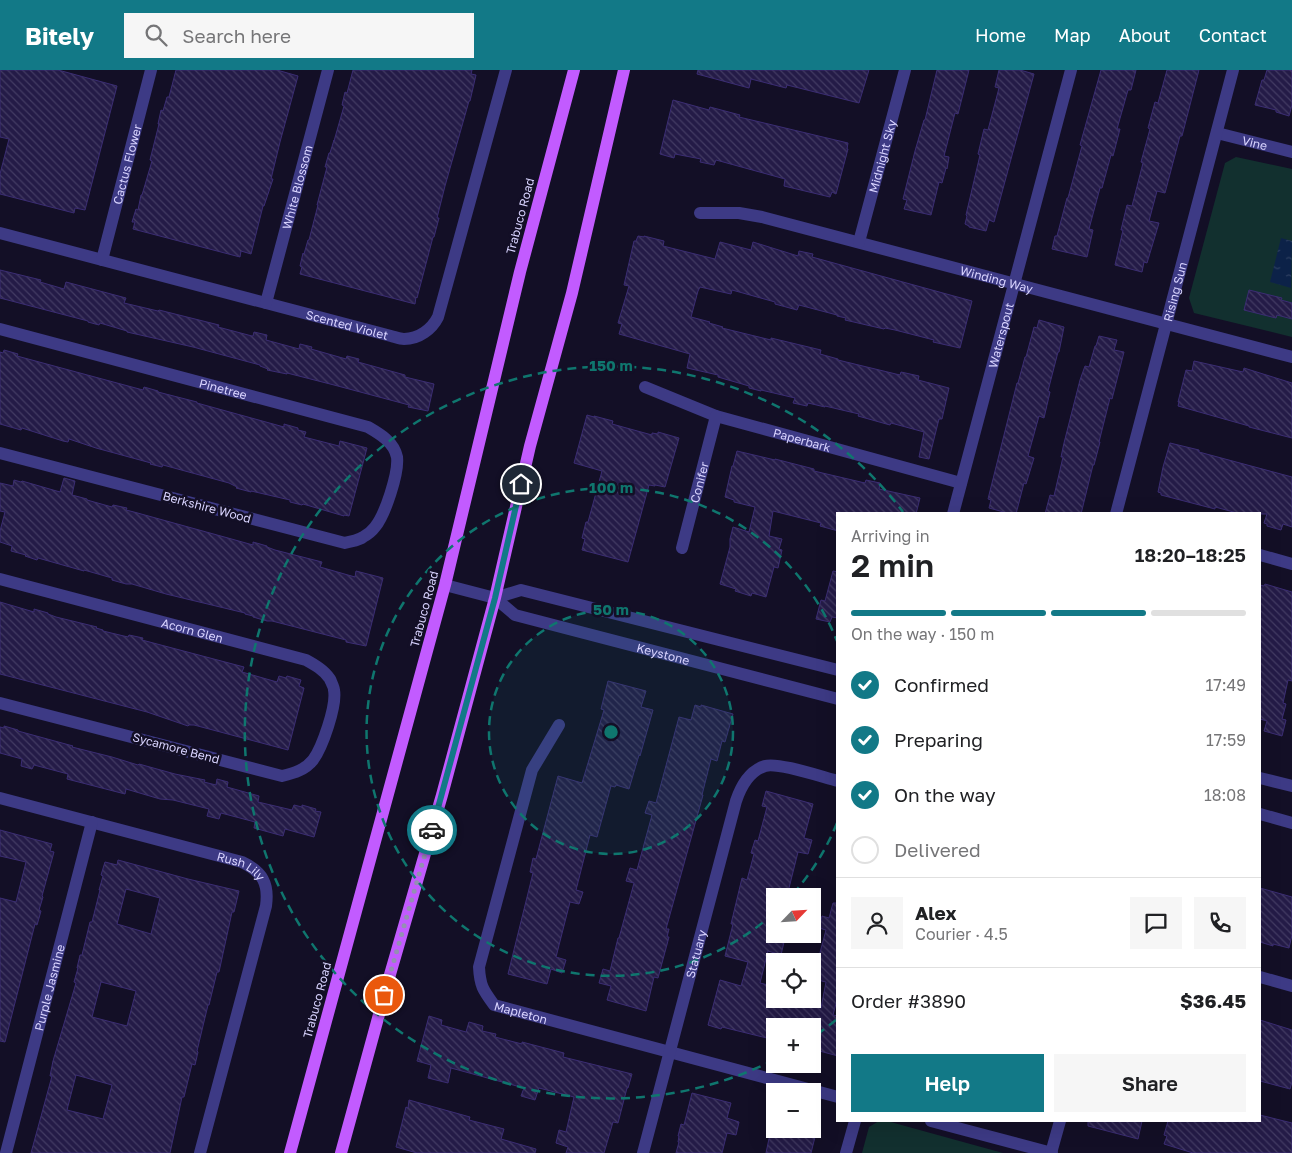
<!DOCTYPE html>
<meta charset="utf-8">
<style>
body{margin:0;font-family:"Golos Text",sans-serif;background:#f6f6f6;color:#202124;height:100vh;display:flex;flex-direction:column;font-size:19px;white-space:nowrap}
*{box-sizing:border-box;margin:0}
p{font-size:16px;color:#757577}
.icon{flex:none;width:28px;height:28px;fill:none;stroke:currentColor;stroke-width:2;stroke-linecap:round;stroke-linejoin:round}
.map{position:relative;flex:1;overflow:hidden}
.sheet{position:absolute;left:836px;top:442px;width:425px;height:610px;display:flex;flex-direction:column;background:#fff;border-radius:0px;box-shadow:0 5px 20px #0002}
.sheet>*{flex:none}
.needle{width:32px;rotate:65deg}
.fabs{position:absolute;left:766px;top:818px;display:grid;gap:10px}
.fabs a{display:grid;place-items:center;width:55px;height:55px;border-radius:0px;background:#fff;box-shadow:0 5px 20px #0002;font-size:25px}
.pin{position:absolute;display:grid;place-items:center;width:42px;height:42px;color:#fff;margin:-21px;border:2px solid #fff;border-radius:50%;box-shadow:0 1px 5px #0007}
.courier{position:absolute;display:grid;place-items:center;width:50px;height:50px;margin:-25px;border:4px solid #127987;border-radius:50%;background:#fff;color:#222;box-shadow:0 1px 6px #0007}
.summary em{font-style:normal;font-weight:600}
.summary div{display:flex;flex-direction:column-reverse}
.summary{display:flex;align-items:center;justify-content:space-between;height:85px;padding:0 15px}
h1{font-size:32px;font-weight:600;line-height:38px}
.bar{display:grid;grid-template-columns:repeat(4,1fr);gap:8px 5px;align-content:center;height:60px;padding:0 15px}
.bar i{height:6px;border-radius:4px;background:#e0e0e0}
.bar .on{background:#127987}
.bar p{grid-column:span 4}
.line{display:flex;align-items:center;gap:12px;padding:0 15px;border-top:1px solid #e0e0e0}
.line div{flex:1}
.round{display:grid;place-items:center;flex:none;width:52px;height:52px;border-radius:0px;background:#f6f6f6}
ol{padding:0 15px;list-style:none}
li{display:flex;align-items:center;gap:15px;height:55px}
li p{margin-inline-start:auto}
li .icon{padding:5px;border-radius:50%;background:#127987;color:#fff;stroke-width:4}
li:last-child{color:#757577}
li i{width:28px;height:28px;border:2px solid #e0e0e0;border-radius:50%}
.button{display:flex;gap:10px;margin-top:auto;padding:10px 15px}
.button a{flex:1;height:58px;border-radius:0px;background:#127987;color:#fff;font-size:20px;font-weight:600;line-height:58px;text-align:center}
.button a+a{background:#f6f6f6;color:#202124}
header{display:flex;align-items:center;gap:30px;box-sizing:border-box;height:70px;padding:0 25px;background:#127987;color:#fff}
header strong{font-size:24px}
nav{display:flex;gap:28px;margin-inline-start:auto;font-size:18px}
.search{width:350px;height:45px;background:#f6f6f6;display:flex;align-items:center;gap:12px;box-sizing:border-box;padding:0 18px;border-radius:0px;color:#757577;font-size:19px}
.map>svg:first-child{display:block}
.green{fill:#12302f}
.water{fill:url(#water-ripples)}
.building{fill:url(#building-back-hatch);stroke:#3b2d73;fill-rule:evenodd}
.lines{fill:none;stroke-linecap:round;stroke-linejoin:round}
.minor{stroke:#3d3a85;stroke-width:12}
.major{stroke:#c25bff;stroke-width:12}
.done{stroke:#948fb3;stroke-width:5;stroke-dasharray:0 9}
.route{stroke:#127987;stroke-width:6}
.ring{fill:none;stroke:#0f766e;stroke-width:2.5;stroke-dasharray:9 6}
.labels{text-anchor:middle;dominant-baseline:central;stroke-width:5;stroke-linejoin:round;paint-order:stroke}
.street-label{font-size:12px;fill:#d9d4ff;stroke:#130f26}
.centre{fill:#0f766e;stroke:#130f26;stroke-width:2.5}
.ring-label{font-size:15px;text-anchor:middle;font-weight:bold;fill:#0f766e;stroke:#130f26;stroke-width:5;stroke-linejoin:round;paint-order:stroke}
</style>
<header>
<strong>Bitely</strong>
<div class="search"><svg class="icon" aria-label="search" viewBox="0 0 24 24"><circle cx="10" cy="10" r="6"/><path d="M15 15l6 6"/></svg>Search here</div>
<nav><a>Home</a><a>Map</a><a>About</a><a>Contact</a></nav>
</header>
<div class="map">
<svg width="1292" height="1083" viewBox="0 0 1292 1083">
<defs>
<pattern id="water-ripples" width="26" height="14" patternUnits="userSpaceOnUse" patternTransform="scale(1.25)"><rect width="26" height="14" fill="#0c2248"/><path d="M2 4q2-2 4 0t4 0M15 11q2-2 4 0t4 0" fill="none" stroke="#2f4163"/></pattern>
<pattern id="building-back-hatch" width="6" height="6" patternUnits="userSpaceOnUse" patternTransform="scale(1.25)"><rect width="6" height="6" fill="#241b47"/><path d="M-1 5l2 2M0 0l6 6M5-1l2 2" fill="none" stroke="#433b63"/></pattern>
</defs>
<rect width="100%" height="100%" fill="#130f26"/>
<g class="green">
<path d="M1236,87L1292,99V267L1194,243L1189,228L1225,93Z"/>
<path d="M879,1051H887L1003,1083H862L869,1057Z"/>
</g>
<path class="water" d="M1281,168L1292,171L1291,218L1270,212Z"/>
<g class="building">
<path d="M0,0H58L117,16L85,140L75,138L74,143L0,124V104L9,69L0,67Z"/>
<path d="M176,0H277L298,6L280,72L271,109H273L264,136H263L251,184L241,181L240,187L133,159L135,152H132L136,139L138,140L141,125H142L152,91L150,90L159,54H158L161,40L163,41L167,27H169Z"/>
<path d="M353,0H472L471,4L476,5L470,31H469L445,116L437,148H439L434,167H433L417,228L416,227L415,234L300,204L302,197L300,196L303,183L304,184L308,170H309L318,135H317L327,97H325L329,83H330L334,70V71L344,36L342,35L345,22L347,23Z"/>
<path d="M698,0H869L859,33L787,15L786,18L751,9L749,18L697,4Z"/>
<path d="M937,0H969L958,44L955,43L944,86L949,87L947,99L946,98L942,113L939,112L931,145L904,139L907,130L903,129L915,81L924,50H925Z"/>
<path d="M999,0H1020L1034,4L994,152L989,150L986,161L969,157V156L965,154L967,146L966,145L980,85L978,84L984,59L988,60L999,18L995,17Z"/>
<path d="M1101,0H1136L1131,20H1128L1117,59H1120L1113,86L1111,85L1102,118H1100L1089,159L1093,160L1087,187L1052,179L1055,166H1057L1067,128H1068L1082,76L1080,75Z"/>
<path d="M1167,0H1199L1182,66H1180L1165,123L1157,121L1149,151L1159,153L1147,193L1144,192L1142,202L1115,195L1123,160H1121L1127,135L1132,136L1143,93L1141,92L1150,59L1148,58L1155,32L1158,33Z"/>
<path d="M1267,0H1292V35L1289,46L1276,42V40L1255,35L1262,10H1264Z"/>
<path d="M673,30L709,40L710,37L740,45L739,47L848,73L847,79H848L836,124L832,122L830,127L784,116L785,109L716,90L714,95L700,92L701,89L675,84L674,88L660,84Z"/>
<path d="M638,166L644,167V166L664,171L663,176L715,189L720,172L751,180L753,172L798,186L799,181L813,184L812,187L972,231L960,278L933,272L934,270L895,260L885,258L884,259L845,250L846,248L837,246V245L799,235L797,240L775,234V232L732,220L731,224L700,217L698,221L691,247L710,252L709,253L723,257L722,258L771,270V268L821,280L820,284L838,289V290L900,305L901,302L919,306L918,310L949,318L942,349H939L929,389L919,387L924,362L891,353L890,355L858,346L859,344L825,336V337L808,333L807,336L793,333L795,328L761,320V321L749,318V316L718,307V305L687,298L690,284L619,264L622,254L618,253L629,216L624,215L634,171H636Z"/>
<path d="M0,200L41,210L40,212L64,219L66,212L126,228L124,233L158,241L159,240L219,255L218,257L252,266H253L254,262L267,265L266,270L299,279L300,274L312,277L311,279L346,289L347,286L359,289L358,292L405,305V307L434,314L428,341L408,337L409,335L334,315L287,303V304L267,300L268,299L260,296V295L193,277L127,262V261L100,253L99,255L88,252V251L0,228Z"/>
<path d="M1249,220L1282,228L1281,230L1292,233V249L1277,245L1276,248L1244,240Z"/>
<path d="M1039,250L1064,257L1059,282H1058L1048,321L1050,322L1044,348L1039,346L1028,386L1034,388L1026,414L1024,413L1016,444H1011L989,438L991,430L988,429L1017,313H1018L1025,287H1026L1034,257L1037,258Z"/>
<path d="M1099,266L1117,270L1114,280L1124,282L1112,329L1110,328L1099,372H1100L1094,395H1093L1081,444H1045L1050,425L1054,426L1063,387H1061L1064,373L1080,310L1085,296L1089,297L1095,276H1096Z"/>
<path d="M4,280L18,284L17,286L143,320L144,317L158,321V322L197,332V333L284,357V354L298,358V360L306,362L304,367L339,376L340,371L367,378L349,446L344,445V446L303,434L302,435L290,432V430L251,421V422L236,418L237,417L229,413L163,395L162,397L150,394L151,393L96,378L69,369L68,372L63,371L22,358L21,360L0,354V282L3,283Z"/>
<path d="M1194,291L1243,302L1244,298L1292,313V368L1249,357V356L1178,336L1179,332H1178L1186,300L1192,301Z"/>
<path d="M587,345L594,347V346L613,351L612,354L652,365V363L658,364V362L679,368L665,417L655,415V416L649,415L628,492L582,480L585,469L582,468L586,452H588L602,401L574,393Z"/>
<path d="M1170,373L1199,380V382L1292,407V457L1283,454L1281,460L1267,456V454L1264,453L1267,444H1241L1215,437V439L1161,425V423L1158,422L1163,397Z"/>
<path d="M737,381L775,390V389L814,399V401L865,413L866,410L880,413L879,419L920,428L916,444H838V461L820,456L821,453L773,441L769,466L782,469L779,479L782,480L778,498L774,497L766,527L752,523L751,526L735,521L736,519L720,514L730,477V469L733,457L749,462L755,437L734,432V430L725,427L732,396H733Z"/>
<path d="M64,408L75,411L72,425L87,429V430L112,437L113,435L127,438L126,440L134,442L228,468L253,475V472L267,476V477L275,480L322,492L320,497L355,507L356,501L383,508L366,576L346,572V570L272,551H267L253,547V546L245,544V543L166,524L132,514H126L112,510V508L84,500V501L38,488L37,490L25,486L26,485L11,481L12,476L0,472V461L5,442L0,441V413L13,416L14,410L21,412L22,411L60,422Z"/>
<path d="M833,501L838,502V548L832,547L830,552L816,549L821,530L825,531Z"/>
<path d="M1265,514L1292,522V611L1288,610L1283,633L1286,634L1282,649L1286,650L1282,666L1264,661L1267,651L1260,649V515L1264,516Z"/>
<path d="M0,532L34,542V539L48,543V544L56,547L97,557L96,558L103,560V561L128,567L129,565L143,568L142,570L244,597L242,602L277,612L279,606L286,608L287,606L301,610L299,616L304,618L288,680L194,655H189L188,656L147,642L0,604Z"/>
<path d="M608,611L646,621L641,637L653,640L640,686L639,685L629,719L616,715L615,717L611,716L597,767L590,765L576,820L583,822L579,834L570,832L556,887L566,890L562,903L551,899L547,914L508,904L533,803L530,802L533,788L536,789L558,706L582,713L604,640L601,639Z"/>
<path d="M695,635L701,637V635L733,644L725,672L722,671L717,691L711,689L702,725H703L666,859H669L667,867H669L658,908L654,907L646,941L607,930L611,916L599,913L603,899L610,901L618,868H619L634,813L626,811L630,798L637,800L652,745L645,743L649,731L656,733L679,647L691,650Z"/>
<path d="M4,656L18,660V661L73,676L72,677L112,687L138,695L139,694L175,704L205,710L204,712L216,715L217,709L228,712L227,717L259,726L258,732L292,740L294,735L302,737V735L316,739L315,741L321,742L314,767L285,759L283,766L254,758L255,752L221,743L219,749L207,746L209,739L173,730L160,729L126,719L125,724L67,709L68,704L34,695L32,699L21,696L22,689L0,683V657L4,658Z"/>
<path d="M766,721L813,734L804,768L812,770L808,784L798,782L787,826H775V869L784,872L781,885L768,881L760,913L768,915L767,921L775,922V929H786L821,938L826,912L813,909L826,860L819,858L822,846L829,848L833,833H838V926L833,945L838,946V986L812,979V971L816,956H775V970L722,957L721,959L708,955L720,910L741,916L748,892L725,886L733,854H731L742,808L747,810L754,784L751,783L755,770L758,771L767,737L762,736Z"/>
<path d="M0,760L52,774L50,781L54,782L42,826L43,827L39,840L41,841L37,855L35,854L5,972L0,971V828L16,832L26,792L0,786Z"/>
<path d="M118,790L188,809L239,821L234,842H232L219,902H217L209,935H208L197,981L198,982L195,995L192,994L184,1027H182L170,1083H31L52,1006H50L53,991L76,913L74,912L78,898H77L80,885H82L90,852H92L100,820H99L103,806L101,805L105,792L117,795ZM126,819L160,828L151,864L117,854ZM101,912L136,921L127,956L92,947ZM76,1005L112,1015L103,1049L67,1040Z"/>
<path d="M1260,818L1292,827V865L1289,878L1273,874V876L1260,872Z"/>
<path d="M429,946L442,950L441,955L466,962L469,952L483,956L482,961L496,964L495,967L522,974V972L564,983L563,987L632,1004L628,1018H627L618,1053L613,1052L604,1083H566L568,1077L556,1073L559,1060L566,1062L574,1027L539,1018L535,1030L521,1026L524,1018L451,998L448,1013L428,1008L431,995L417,991Z"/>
<path d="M1260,950L1292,960V1012L1290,1019L1260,1011Z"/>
<path d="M692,1023L731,1033L727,1048L739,1052L736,1065L727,1063L722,1083H676L679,1072H678L679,1066H678L681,1054L684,1055Z"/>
<path d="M409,1030L470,1047L469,1050L504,1059L501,1069L536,1079L535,1083H417L396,1077L406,1037L408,1038Z"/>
<path d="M1260,1045L1292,1053V1083H1193L1164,1074L1167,1066L1164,1065L1168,1051H1260Z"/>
<path d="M1088,1051H1142L1138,1069L1088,1056Z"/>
<path d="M771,1059H817L811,1083H766Z"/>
</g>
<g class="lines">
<g class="minor">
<path id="s1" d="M1217,63L1292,82"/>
<path id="s2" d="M700,143H739L762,147L1292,287"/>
<path id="s3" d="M0,163L391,266C395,267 400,269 404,269C419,269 432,259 438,247L506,0"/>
<path id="s4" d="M859,172L905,0"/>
<path id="s5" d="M102,190L151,0"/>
<path id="s6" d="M266,233L328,0"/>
<path id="s7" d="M0,259L368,357C380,364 394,372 397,387C399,403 385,445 375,457C372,461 367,465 363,467C358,471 350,471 345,473L0,383"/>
<path id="s8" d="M645,317L716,346L961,413"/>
<path id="s9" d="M953,444L1071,0"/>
<path id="s10" d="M1116,444L1233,0"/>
<path id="s11" d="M682,478L716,346"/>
<path d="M1260,485L1292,494"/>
<path id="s12" d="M0,509L306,590C315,595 324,600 330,609C331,612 334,617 334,620C337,636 322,678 313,690C305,700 294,703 282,706L0,633"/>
<path id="s13" d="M445,515L495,528L515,545L838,629"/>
<path d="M495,528L521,520L838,600"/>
<path id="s14" d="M559,655L532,700L479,897C480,916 483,920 494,935L838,1027"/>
<path d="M1260,708L1292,716"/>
<path id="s15" d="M0,728L242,792C263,802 269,814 266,836L200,1083"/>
<path d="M1260,744L1292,753"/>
<path d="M1260,907L1292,916"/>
<path d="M931,1051L1052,1083"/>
<path id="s16" d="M6,1083L92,752"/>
<path id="s17" d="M643,1083L736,731C741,716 749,701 765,696C778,692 822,707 838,711"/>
<path d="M846,1083L855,1051"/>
<path d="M1051,1083L1060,1051"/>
</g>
<g class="major">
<path d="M290,1083L445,515L520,202L574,0"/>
<path d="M341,1083L389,908L442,725L495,528L530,376L572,223L624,0"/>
</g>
</g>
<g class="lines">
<path class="done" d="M384,925L432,760"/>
<path class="route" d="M432,760L495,528L521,414"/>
</g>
<circle cx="611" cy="662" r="122" fill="#0f766e" fill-opacity=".12"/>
<g class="ring">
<circle cx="611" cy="662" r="122"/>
<path d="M837 753A244 244 0 0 1 792 825M774 843A244 244 0 1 1 837 571"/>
<path d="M836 950A366 366 0 0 1 813 967M774 990A366 366 0 1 1 903 442"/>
</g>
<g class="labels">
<g class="street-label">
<text stroke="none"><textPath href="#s1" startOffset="39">Vine</textPath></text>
<text stroke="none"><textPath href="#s4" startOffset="89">Midnight Sky</textPath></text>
<text stroke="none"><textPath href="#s5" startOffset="99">Cactus Flower</textPath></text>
<text stroke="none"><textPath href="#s6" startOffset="120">White Blossom</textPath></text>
<text transform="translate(520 146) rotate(-75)">Trabuco Road</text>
<text stroke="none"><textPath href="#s2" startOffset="305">Winding Way</textPath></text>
<text stroke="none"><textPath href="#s10" startOffset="230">Rising Sun</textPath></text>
<text stroke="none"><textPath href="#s3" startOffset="359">Scented Violet</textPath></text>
<text stroke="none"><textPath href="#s9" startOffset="185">Waterspout</textPath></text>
<text stroke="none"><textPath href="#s7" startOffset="231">Pinetree</textPath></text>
<text stroke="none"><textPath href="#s8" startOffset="166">Paperbark</textPath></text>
<text stroke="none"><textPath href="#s11" startOffset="68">Conifer</textPath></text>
<text transform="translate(207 437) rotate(15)">Berkshire Wood</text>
<text transform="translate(424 539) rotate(-75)">Trabuco Road</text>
<text stroke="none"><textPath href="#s12" startOffset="199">Acorn Glen</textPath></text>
<text stroke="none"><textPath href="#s13" startOffset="231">Keystone</textPath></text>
<text transform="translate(176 678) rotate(15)">Sycamore Bend</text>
<text stroke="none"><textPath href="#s15" startOffset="251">Rush Lily</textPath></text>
<text stroke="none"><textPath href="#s17" startOffset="206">Statuary</textPath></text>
<text stroke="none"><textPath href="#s16" startOffset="171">Purple Jasmine</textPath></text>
<text transform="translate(317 930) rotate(-75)">Trabuco Road</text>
<text stroke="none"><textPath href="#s14" startOffset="326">Mapleton</textPath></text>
</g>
</g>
<circle cx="611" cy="662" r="8" class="centre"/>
<g class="ring-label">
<text x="611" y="301">150 m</text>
<text x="611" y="423">100 m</text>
<text x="611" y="545">50 m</text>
</g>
</svg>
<div class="fabs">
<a><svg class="needle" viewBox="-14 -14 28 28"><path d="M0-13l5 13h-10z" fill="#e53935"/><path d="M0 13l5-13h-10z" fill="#757577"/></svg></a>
<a><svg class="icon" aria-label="locate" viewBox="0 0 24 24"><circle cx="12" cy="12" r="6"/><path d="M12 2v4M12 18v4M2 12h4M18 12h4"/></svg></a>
<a>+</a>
<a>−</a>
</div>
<div class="pin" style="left:384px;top:925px;background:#ea580c"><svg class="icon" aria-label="bag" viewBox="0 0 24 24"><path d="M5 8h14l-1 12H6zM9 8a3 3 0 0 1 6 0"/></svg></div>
<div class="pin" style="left:521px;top:414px;background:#1f2937"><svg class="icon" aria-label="home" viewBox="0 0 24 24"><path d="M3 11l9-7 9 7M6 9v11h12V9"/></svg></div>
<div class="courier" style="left:432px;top:760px"><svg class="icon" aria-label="car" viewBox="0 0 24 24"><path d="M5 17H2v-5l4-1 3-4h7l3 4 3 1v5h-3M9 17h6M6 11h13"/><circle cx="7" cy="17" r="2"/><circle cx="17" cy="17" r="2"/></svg></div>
<section class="sheet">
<div class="summary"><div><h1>2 min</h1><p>Arriving in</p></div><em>18:20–18:25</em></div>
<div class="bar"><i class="on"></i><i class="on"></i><i class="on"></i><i></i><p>On the way · 150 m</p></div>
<ol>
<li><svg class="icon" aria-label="check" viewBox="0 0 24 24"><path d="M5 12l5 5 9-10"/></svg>Confirmed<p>17:49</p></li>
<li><svg class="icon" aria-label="check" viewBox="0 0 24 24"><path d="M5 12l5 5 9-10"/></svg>Preparing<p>17:59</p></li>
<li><svg class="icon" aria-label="check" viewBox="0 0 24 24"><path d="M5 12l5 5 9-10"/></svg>On the way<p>18:08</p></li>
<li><i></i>Delivered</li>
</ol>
<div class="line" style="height:90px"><a class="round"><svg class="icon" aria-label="person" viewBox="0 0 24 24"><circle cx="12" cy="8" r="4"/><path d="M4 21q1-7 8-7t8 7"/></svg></a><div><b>Alex</b><p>Courier · 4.5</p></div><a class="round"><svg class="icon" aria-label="chat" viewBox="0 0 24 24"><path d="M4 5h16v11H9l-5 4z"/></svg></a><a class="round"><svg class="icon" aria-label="phone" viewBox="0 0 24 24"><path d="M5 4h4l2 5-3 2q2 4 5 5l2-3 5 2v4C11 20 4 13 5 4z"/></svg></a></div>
<div class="line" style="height:65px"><div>Order #3890</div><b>$36.45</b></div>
<div class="button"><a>Help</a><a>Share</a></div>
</section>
</div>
